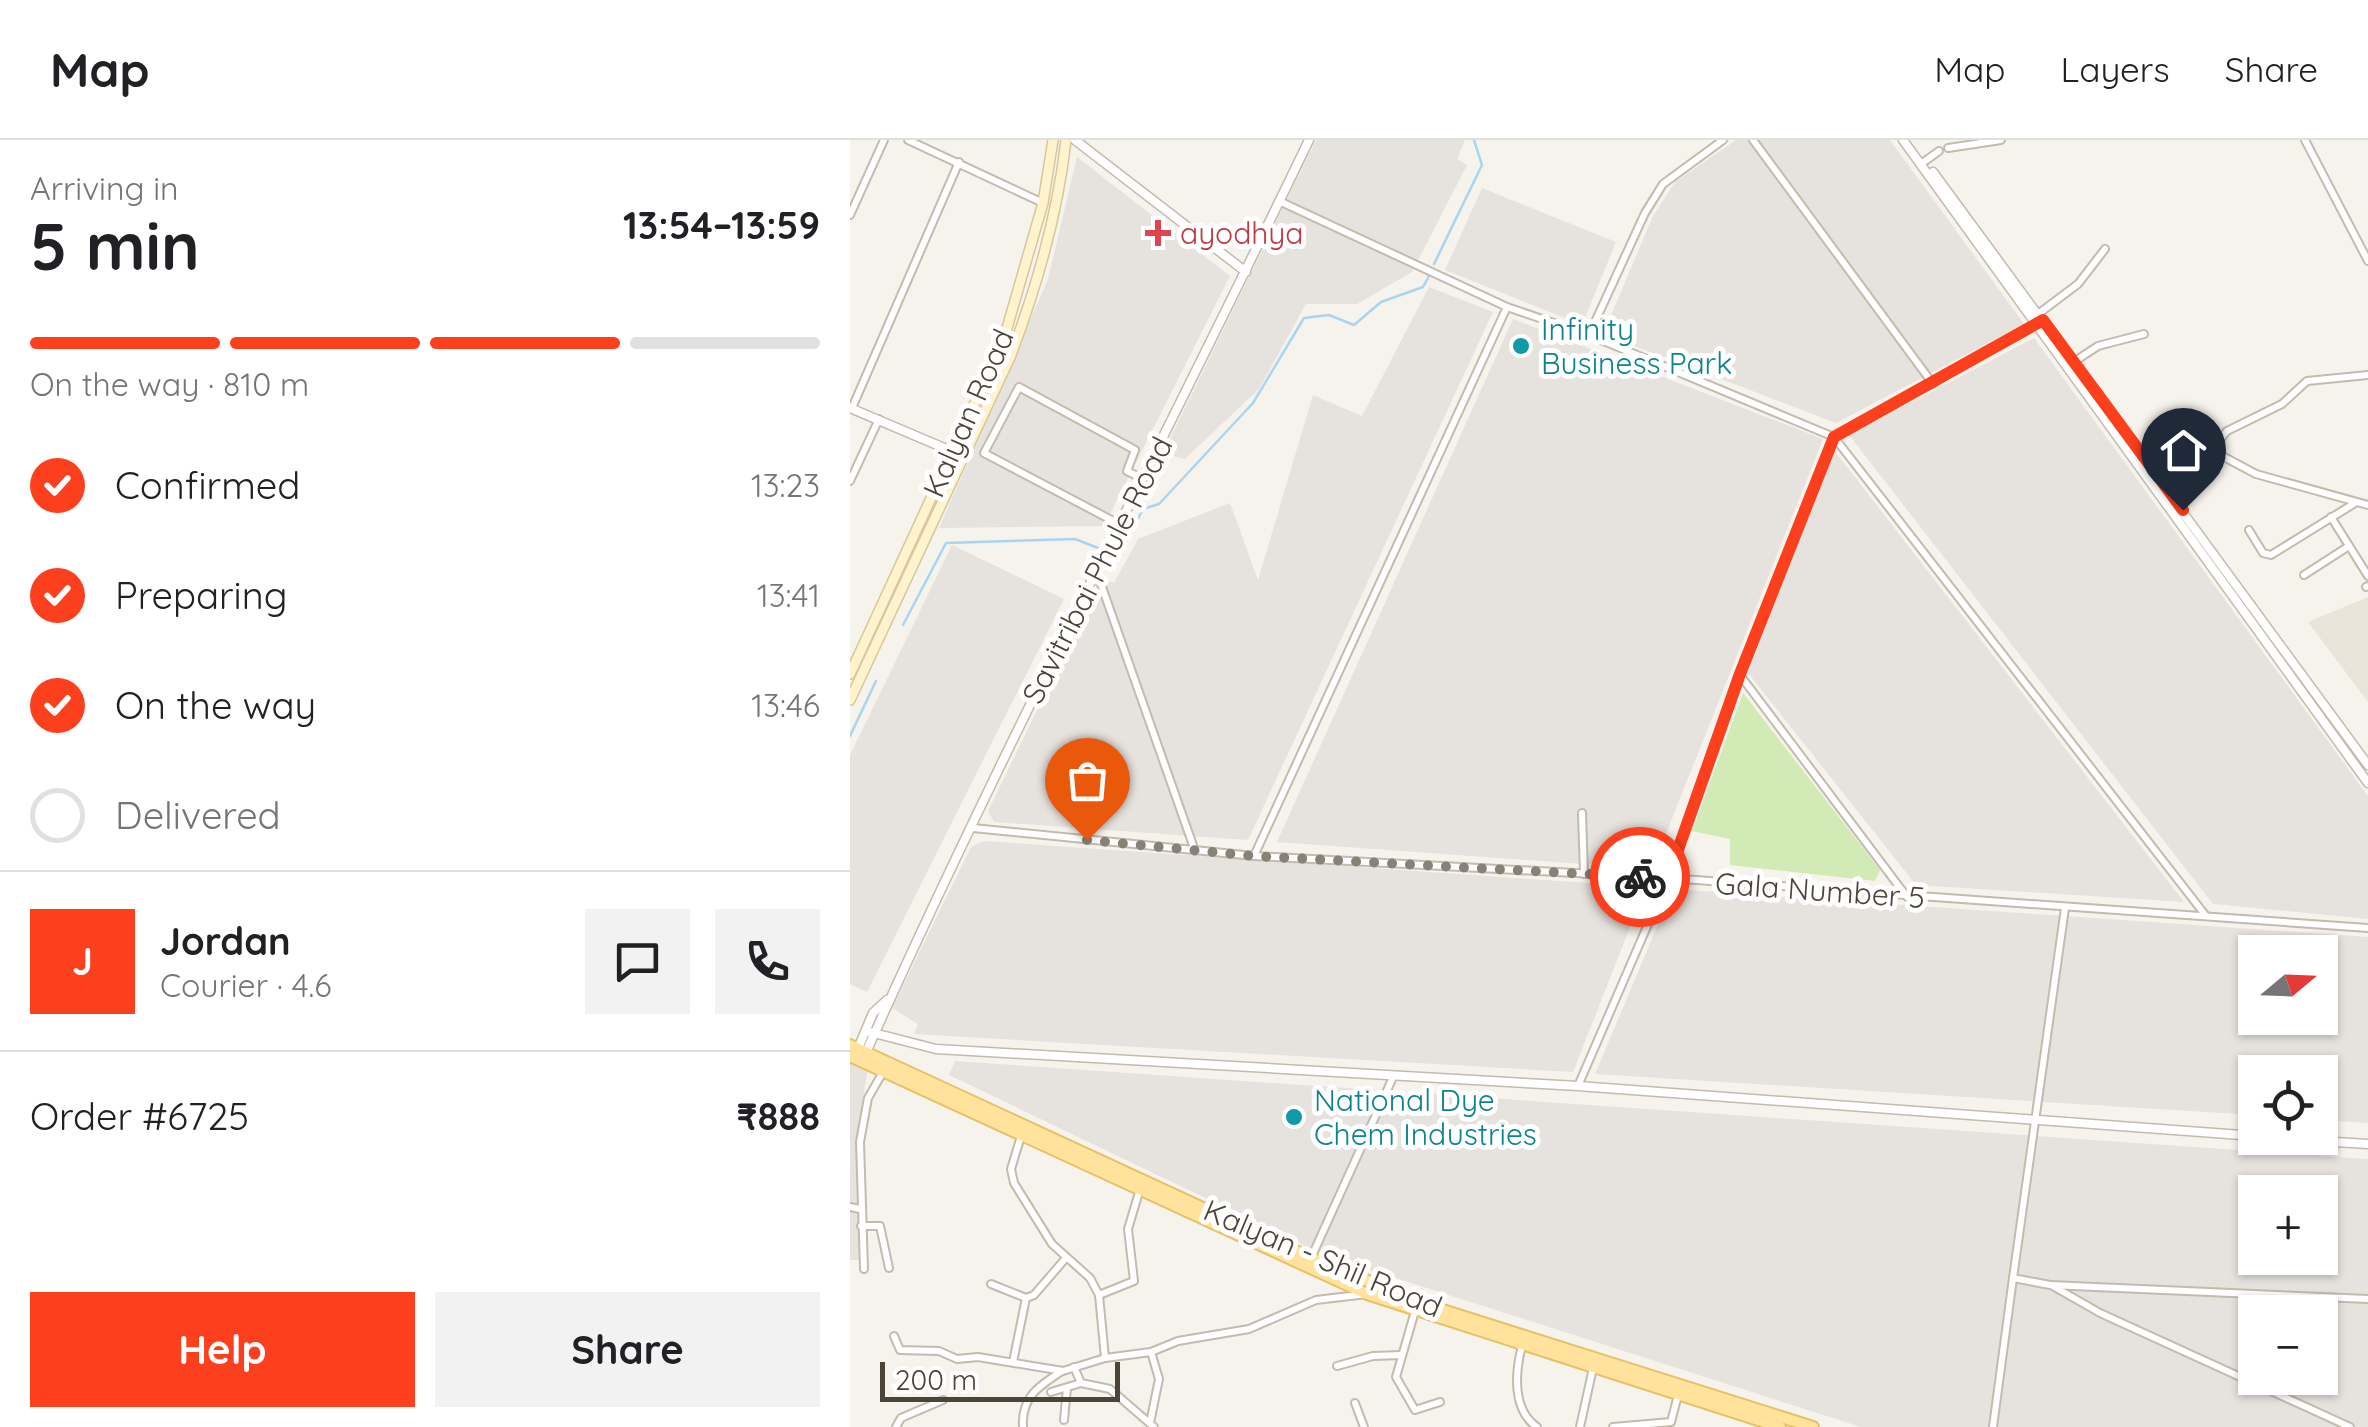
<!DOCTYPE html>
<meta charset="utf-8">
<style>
body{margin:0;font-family:Quicksand,sans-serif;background:#f2f2f2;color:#202124;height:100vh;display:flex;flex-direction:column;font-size:38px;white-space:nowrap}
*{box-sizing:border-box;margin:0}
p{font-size:32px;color:#757577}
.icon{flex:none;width:55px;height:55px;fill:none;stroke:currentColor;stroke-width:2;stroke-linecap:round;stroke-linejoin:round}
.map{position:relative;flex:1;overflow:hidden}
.side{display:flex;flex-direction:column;background:#fff;width:850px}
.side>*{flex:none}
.needle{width:65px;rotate:71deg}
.tools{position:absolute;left:1388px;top:795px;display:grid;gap:20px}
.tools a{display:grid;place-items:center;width:100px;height:100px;border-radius:0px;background:#fff;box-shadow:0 2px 8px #0004;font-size:50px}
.scale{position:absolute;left:30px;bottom:25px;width:240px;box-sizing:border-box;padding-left:10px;border:5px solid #4b4439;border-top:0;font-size:28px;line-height:35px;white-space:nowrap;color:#4b4439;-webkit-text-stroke:8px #fff;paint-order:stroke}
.pin{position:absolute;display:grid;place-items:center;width:85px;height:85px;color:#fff;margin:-102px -42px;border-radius:50% 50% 50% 0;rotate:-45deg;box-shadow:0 0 10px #0007}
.pin .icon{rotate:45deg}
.courier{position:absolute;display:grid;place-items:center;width:100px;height:100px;margin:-50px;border:8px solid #fc3f1d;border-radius:50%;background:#fff;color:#222;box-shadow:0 2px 12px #0007}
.head em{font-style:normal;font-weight:800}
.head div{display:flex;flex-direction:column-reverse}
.head{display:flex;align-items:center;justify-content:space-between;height:170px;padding:0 30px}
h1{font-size:65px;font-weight:800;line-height:75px}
.bar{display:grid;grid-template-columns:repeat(4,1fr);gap:15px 10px;align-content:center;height:120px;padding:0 30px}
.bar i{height:12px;border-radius:8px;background:#e0e0e0}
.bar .on{background:#fc3f1d}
.bar p{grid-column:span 4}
.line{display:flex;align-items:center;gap:25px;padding:0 30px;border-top:2px solid #e0e0e0}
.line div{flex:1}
.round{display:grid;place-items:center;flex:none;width:105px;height:105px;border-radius:0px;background:#f2f2f2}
ol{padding:0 30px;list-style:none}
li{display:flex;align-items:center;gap:30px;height:110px}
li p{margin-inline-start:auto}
li .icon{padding:10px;border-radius:50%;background:#fc3f1d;color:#fff;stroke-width:4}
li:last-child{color:#757577}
li i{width:55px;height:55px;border:5px solid #e0e0e0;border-radius:50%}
.cta{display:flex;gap:20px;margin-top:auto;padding:20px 30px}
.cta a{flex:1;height:115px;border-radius:0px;background:#fc3f1d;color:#fff;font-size:40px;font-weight:800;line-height:115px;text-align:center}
.cta a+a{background:#f2f2f2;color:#202124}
header{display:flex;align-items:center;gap:60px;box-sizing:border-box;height:140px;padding:0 50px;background:#fff;border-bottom:2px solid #e0e0e0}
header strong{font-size:48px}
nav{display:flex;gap:55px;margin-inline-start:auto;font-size:35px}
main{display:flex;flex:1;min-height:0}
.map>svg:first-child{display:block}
.residential{fill:#eae5da}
.industrial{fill:#e6e2dd;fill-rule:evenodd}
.green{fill:#d2eab5}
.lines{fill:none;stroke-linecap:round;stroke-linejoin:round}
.stream{stroke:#a9d4f2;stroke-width:2.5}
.minor-casing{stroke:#c2bbae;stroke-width:10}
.tertiary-casing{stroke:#c2bbae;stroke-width:11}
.secondary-casing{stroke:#d6c79b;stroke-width:12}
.primary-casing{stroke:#e6c16a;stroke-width:14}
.minor{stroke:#fff;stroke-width:6}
.tertiary{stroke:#fff;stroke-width:8}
.secondary{stroke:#fff3cd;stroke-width:9}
.primary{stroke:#ffe39c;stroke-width:10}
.done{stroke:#878178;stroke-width:10;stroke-dasharray:0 18}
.route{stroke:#fc3f1d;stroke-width:12}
.health-dot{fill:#e0444e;stroke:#fff;stroke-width:4}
.culture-dot{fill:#0f9aa8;stroke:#fff;stroke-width:4}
.labels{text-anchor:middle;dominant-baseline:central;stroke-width:10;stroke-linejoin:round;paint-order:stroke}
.health-label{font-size:30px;fill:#be3a42;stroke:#fff;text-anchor:start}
.culture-label{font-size:30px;fill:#0d838f;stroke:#fff;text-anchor:start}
.street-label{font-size:30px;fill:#4b4439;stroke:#fff}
</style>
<header>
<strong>Map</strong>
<nav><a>Map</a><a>Layers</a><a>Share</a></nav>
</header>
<main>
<section class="side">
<div class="head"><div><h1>5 min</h1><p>Arriving in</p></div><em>13:54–13:59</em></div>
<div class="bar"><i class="on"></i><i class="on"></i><i class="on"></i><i></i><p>On the way · 810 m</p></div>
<ol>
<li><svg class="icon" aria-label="check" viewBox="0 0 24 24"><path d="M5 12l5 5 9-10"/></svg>Confirmed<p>13:23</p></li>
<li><svg class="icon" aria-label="check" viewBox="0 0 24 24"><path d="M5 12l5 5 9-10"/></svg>Preparing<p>13:41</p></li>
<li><svg class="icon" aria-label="check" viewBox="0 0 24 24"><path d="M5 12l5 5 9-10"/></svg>On the way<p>13:46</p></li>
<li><i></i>Delivered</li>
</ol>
<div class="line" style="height:180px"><b class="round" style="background:#fc3f1d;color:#fff">J</b><div><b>Jordan</b><p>Courier · 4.6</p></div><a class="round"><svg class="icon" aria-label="chat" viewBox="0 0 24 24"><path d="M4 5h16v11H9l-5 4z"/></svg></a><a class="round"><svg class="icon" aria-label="phone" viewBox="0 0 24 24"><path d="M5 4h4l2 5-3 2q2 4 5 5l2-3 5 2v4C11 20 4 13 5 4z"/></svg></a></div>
<div class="line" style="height:130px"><div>Order #6725</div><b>₹888</b></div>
<div class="cta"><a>Help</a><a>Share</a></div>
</section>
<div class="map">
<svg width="1518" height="1287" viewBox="0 0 1518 1287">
<rect width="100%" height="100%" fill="#f6f3ec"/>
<path class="residential" d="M1518,457V562L1458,482Z"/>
<g class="industrial">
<path d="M466,0H615L607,19L617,25L562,132L507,164H456L409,249L335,319L313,313Z"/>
<path d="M886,0H1040L1174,184L986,283L753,194L803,76L825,42Z"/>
<path d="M227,17L380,136L254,386L89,388L198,139Z"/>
<path d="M632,48L766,102L732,185L595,130Z"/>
<path d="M579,147L643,172L398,700L144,682L138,671L251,439L264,443L288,399L380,363L408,440L463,255L512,276Z"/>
<path d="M663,179L973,299L802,729L427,702Z"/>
<path d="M1184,198L1518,656V779L1363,764L999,295Z"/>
<path d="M984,310L1334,762L1066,745L898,533Z"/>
<path d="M102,405L214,459L17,852L0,844V615Z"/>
<path d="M134,701L796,747L723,932L64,894L68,884L42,868L121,707Z"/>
<path d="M823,749L1518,797V983L1470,980V932H1405V975L745,934ZM1405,812H1470V878H1405Z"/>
<path d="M0,920L18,928L8,987L9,1120H0Z"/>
<path d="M105,921L1518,1019V1287H1011L474,1115L99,935ZM1405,1052H1470V1118H1405ZM1405,1172H1470V1238H1405Z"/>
</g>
<path class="green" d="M893,553L1030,730L1025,741L880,725V699L842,691Z"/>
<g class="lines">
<g class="stream">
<path d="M584,124L632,25L624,0"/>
<path d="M261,413L269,416L293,369L309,364L403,263L454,178L479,175L504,185L531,162L573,147L579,136"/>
<path d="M53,485L96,403L225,399L248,408"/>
<path d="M0,596L26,541"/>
</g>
<defs>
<g id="minor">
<path d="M58,0L193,63"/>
<path d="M903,0L1083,244"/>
<path d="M1455,0L1518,121"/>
<path d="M1098,8L1151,0"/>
<path d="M1071,24L1089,11"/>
<path d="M0,75L34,0"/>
<path d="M657,167L739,195L984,297L1356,776"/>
<path d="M1184,177L1228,144L1255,109"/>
<path d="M739,195L795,73L813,44L873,0"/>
<path d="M1222,223L1248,206L1294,194"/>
<path d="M2,268L109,22"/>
<path d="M1361,310L1377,291L1432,264L1457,241L1518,235"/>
<path d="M0,341L29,279"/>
<path d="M1311,345L1361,310L1406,334L1518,365"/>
<path d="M1481,377L1518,436"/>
<path d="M269,384L134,313L169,247L285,310L277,331L293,339"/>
<path d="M1399,390L1413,413L1421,415L1505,363"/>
<path d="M246,430L345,711"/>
<path d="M1454,435L1499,406"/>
<path d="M1516,447L1518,446"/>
<path d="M890,535L1057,757"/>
<path d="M732,673L734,734"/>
<path d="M123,688L404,716L818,738L1518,788"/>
<path d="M404,716L657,167L429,61"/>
<path d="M1215,768L1163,1138L1200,1145L1518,1159"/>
<path d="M728,946L818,738L889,534L984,297L1188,184"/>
<path d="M171,996L161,1029L164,1043L202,1104L240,1138L249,1155L284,1141L278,1089L290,1049"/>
<path d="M0,1067L10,1069"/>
<path d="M11,1086H30L39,1128"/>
<path d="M461,1118L544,935"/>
<path d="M14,1129L10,1002L18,958L33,932"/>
<path d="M141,1144L176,1158L184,1155L215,1119"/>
<path d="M1201,1145L1250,1173L1500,1287"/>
<path d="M249,1155L255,1218"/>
<path d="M565,1171L546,1237L565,1270L590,1262"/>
<path d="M44,1196L50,1210L89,1211L107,1219L128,1217L213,1231L255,1218L301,1212L328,1201L399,1189L466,1160L517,1154L522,1143"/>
<path d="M672,1206C665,1232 662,1270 687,1287"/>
<path d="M163,1222L176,1158"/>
<path d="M487,1226L523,1216L552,1215"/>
<path d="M224,1227L231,1243L260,1249L304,1287"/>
<path d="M201,1252L231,1243"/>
<path d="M505,1263L514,1287"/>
<path d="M214,1280L217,1248"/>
<path d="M300,1283L309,1239L301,1212"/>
<path d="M46,1287L51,1278L93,1260"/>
<path d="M173,1287C171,1257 189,1246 212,1231"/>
<path d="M730,1287L743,1228"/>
<path d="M763,1287L821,1282L828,1255"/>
<path d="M1143,1287L1163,1138"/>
</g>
<g id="tertiary">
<path d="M225,0L396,132"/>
<path d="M1053,0L1518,643"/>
<path d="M1083,32L1518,625"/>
<path d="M0,268L106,313"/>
<path d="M16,891L86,909L728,946L1405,996"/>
<path d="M7,911L23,873L37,860"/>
<path d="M14,917C152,608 312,306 459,0"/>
<path d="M1419,998L1518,1004"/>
</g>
<g id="secondary">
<path d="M0,534L153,202L193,63L203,0"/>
<path d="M0,560L161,215C187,146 208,73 216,0"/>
</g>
<g id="primary">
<path d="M0,905L461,1118L583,1167L963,1287"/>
<path d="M0,916L517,1154L930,1287"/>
</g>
</defs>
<use href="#minor" class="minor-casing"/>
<use href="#tertiary" class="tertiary-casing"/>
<use href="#secondary" class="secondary-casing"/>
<use href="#primary" class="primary-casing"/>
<use href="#minor" class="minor"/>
<use href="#tertiary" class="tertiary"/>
<use href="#secondary" class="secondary"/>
<use href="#primary" class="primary"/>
</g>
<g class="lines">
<path class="done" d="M237,700L404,716L790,737"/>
<path class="route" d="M790,737L818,738L890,534L984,297L1193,180L1333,370"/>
</g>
<path class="health-dot" d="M303 78h10v10h10v10h-10v10h-10v-10h-10v-10h10z"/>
<g class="culture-dot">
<circle cx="671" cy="206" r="10"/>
<circle cx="444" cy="977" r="10"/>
</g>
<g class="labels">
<g class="health-label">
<text x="330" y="93">ayodhya</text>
</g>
<g class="culture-label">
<text x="691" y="189">Infinity<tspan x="691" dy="34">Business Park</tspan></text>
<text x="464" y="960">National Dye<tspan x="464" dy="34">Chem Industries</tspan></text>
</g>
<g class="street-label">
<text transform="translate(118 273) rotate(-66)">Kalyan Road</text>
<text transform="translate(247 430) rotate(-63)">Savitribai Phule Road</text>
<text transform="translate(970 750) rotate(4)">Gala Number 5</text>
<text transform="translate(473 1118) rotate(23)">Kalyan - Shil Road</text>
</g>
</g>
</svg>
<div class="tools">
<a><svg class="needle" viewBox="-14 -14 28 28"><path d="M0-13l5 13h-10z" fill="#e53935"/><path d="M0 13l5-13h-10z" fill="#757577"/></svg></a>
<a><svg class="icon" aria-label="locate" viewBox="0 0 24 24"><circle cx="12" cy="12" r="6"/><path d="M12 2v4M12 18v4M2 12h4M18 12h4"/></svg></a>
<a>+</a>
<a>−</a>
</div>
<div class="scale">200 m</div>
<div class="pin" style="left:237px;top:700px;background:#ea580c"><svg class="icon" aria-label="bag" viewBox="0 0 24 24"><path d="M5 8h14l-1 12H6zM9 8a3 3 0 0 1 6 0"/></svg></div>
<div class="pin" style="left:1333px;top:370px;background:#1f2937"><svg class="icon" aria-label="home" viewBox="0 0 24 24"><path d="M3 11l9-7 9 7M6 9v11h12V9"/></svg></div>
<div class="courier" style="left:790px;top:737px"><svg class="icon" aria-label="bike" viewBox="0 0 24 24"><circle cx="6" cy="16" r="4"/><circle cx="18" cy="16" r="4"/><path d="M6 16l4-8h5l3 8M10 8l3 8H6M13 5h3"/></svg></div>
</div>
</main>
